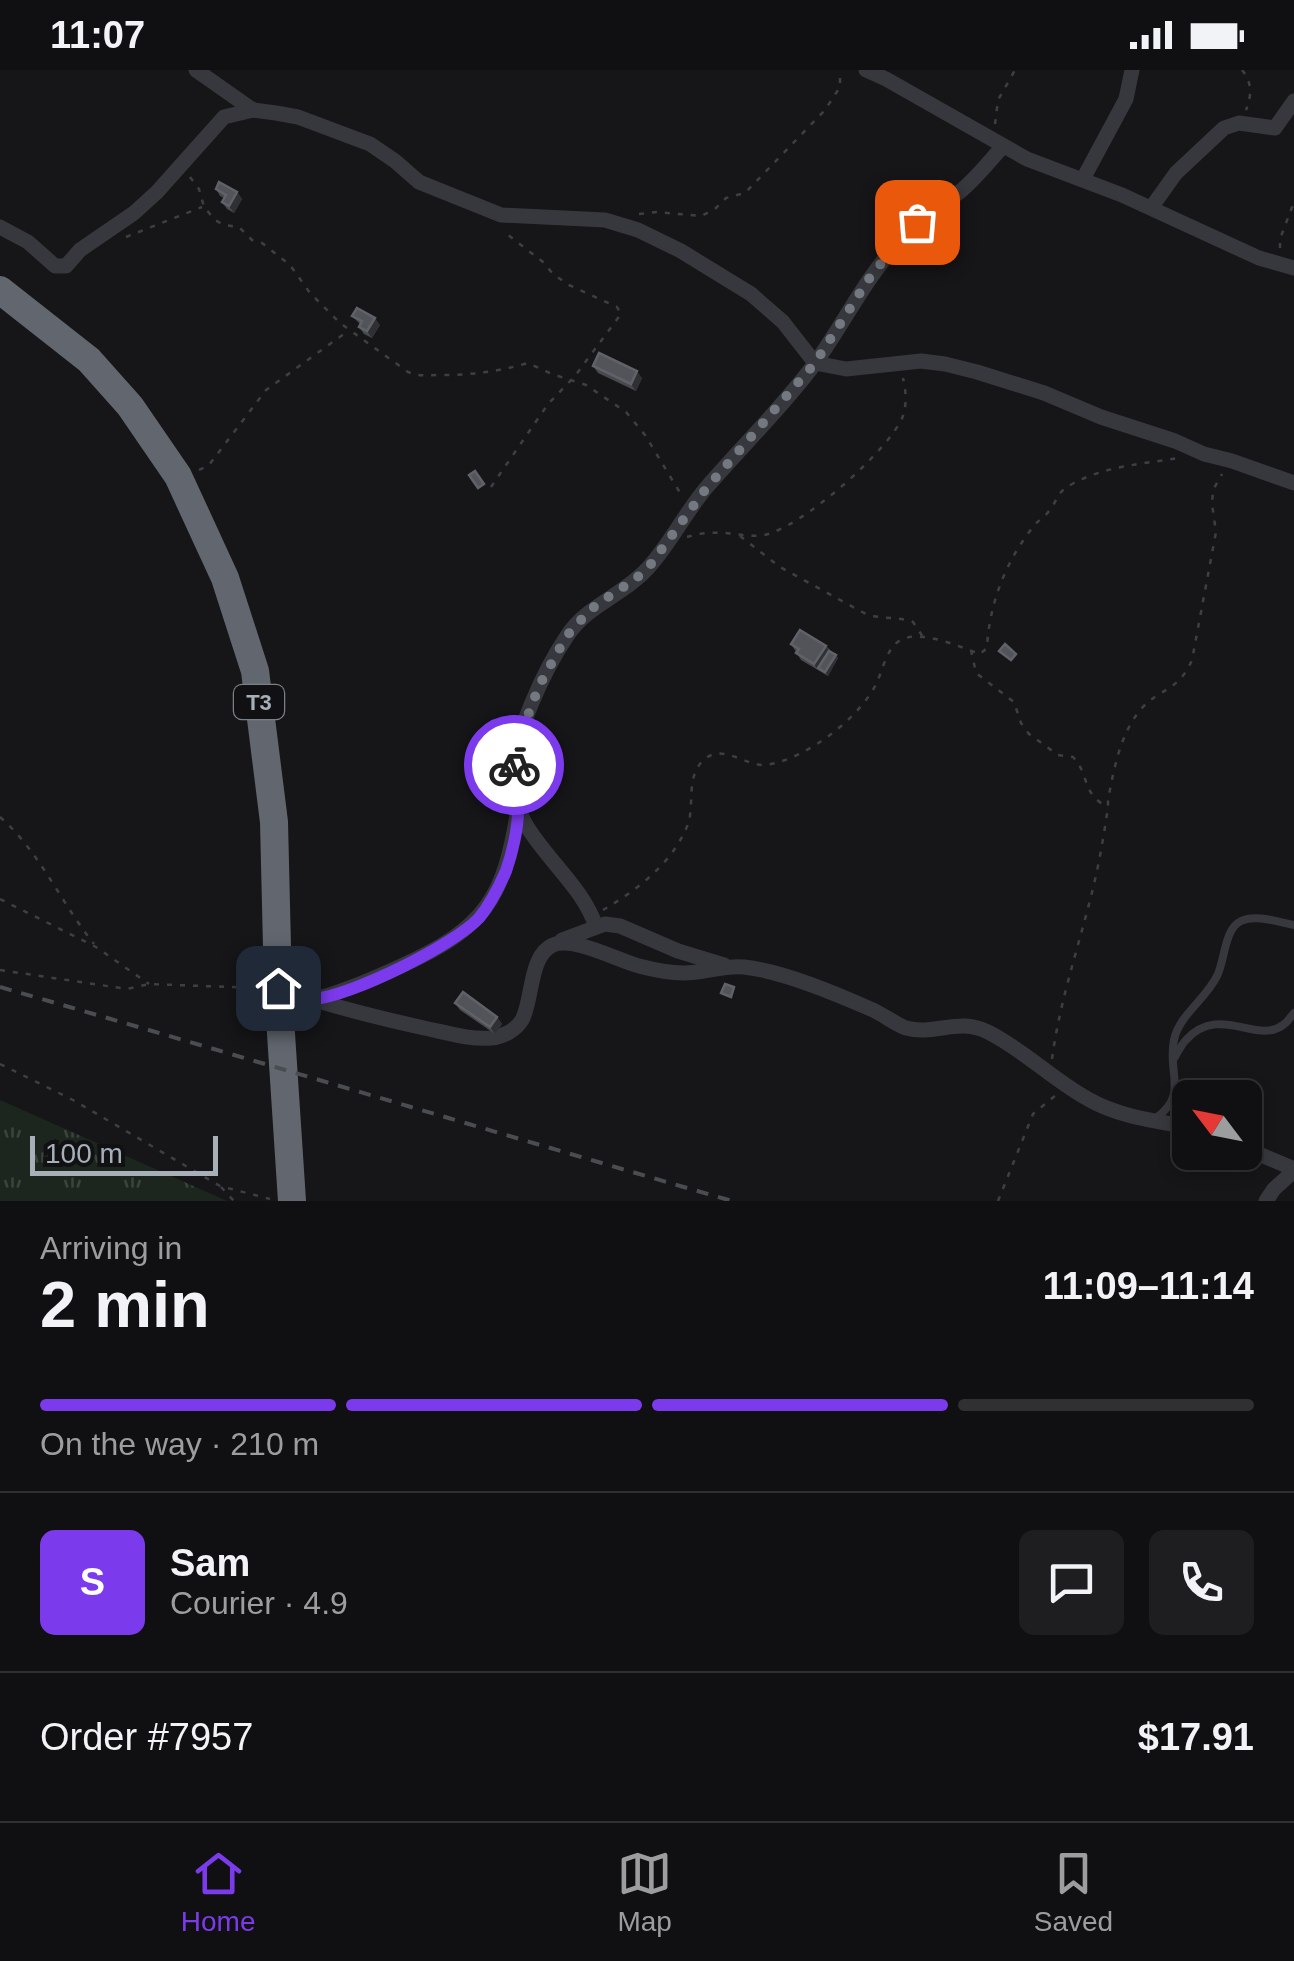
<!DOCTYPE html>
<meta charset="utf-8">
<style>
body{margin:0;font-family:Helvetica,sans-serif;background:#1e1e20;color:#f1f3f6;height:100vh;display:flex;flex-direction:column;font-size:38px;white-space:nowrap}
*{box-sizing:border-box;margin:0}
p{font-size:32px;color:#9c9d9f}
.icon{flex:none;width:55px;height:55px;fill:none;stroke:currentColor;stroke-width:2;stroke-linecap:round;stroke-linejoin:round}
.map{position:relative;height:1131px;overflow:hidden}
.sheet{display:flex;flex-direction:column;background:#101012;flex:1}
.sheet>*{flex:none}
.needle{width:65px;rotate:302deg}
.buttons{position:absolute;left:1172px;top:1010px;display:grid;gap:20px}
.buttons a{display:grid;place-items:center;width:90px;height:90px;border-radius:15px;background:#101012;box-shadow:0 5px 15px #0003,0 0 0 2px #303032;font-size:50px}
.scale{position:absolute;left:30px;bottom:25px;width:188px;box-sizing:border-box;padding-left:10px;border:5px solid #a7afb9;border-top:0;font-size:28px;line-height:35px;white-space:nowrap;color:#a7afb9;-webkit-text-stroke:8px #111113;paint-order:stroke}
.pin{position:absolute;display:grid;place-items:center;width:85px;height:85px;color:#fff;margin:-42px;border-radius:20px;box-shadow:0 5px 15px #0006}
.courier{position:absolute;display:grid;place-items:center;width:100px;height:100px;margin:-50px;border:8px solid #7c3aed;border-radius:50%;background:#fff;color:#222;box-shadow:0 2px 12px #0007}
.head em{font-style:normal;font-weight:700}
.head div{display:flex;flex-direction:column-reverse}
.head{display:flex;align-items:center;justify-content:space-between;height:170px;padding:0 40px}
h1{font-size:65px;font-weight:700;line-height:75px}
.bar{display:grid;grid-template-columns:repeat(4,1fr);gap:15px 10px;align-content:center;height:120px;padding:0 40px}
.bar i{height:12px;border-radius:8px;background:#303032}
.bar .on{background:#7c3aed}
.bar p{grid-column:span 4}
.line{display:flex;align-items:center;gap:25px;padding:0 40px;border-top:2px solid #303032}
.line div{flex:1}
.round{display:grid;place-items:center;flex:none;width:105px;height:105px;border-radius:15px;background:#1e1e20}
.status{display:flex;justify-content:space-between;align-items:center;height:70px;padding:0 50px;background:#101012;direction:ltr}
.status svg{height:28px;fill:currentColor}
.tab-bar{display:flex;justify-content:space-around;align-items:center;height:140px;border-top:2px solid #303032;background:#101012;font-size:28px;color:#9c9d9f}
.tab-bar a{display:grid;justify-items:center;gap:5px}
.tab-bar .on{color:#7c3aed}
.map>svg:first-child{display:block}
.grass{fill:url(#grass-tufts)}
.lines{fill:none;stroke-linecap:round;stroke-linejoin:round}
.path{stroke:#3c4044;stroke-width:2.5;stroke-dasharray:5 8;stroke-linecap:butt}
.lane{stroke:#36383d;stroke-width:8}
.street{stroke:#36383d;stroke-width:15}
.highway{stroke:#62676f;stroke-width:28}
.rail{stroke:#494d52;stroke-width:4;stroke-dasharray:12 10;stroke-linecap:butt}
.wall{fill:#47494d}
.shaded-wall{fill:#2f3033}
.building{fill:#525459;stroke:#5f6268;stroke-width:2.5}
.done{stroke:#747981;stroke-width:10;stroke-dasharray:0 18}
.route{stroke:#7c3aed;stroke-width:12}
.labels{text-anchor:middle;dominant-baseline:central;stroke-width:9;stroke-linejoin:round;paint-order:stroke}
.shield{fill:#111113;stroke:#7a8087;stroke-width:2.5}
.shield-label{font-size:22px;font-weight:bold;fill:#a7afb9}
</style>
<div class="status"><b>11:07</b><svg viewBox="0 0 49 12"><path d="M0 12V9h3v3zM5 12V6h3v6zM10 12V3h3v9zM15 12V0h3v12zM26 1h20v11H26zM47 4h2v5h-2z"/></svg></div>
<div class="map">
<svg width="1294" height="1131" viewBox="0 0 1294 1131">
<defs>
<pattern id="grass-tufts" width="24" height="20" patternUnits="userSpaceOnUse" patternTransform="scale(2.5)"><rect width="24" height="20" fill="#1d261e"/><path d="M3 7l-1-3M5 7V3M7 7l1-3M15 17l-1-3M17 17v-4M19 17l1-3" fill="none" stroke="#3b433d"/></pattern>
</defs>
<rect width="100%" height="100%" fill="#161618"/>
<path class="grass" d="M0,1030L227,1131H0Z"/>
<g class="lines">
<g class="path">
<path d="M1242,0C1252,12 1252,25 1246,40"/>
<path d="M995,54L998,30L1015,0"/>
<path d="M190,107L199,119L204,137L215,150L224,155L239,157L252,170L262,173L290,195L310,223L340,253L408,302C419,307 428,305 439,305C473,305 496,302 528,293L552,304L586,315L626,342L645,365L682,426"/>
<path d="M639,144L657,142L701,146L715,139L726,128L745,123L825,40L840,17V0"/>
<path d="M126,167L202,137"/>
<path d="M1280,178V169L1294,132"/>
<path d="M199,400L209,395L266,320L348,261"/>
<path d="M491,417L548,334L575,306L621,244L617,237L569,215L553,204L543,192L503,161"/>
<path d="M740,466L780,497L864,543C880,550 897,546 913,552L923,567"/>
<path d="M687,467C694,465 702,463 710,463C728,461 746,468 764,465C801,458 889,381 903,346C907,333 906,321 903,308"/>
<path d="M971,580L976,603L1014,632L1021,653L1029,664L1058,685L1073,687C1091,707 1080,721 1107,737"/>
<path d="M0,747C40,782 61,833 94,874"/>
<path d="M0,829L96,877L149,914"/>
<path d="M603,840C637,820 673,793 688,754C695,734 685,705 705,689C722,674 745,695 763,695C782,694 805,682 820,672C841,658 861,640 874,618C882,605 885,580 899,571C919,558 960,577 980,584L987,578C989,534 1006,491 1033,457C1037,451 1045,447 1049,441C1060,427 1055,423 1074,413C1106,396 1143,394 1178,388"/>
<path d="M0,900L127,919L149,914L256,918"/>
<path d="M1052,989C1060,929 1080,873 1094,814C1100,789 1104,763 1108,738V730C1114,699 1120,664 1141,639C1161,617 1178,622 1192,590L1216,462L1212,434L1213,420L1222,404"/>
<path d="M0,994L73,1030L220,1116L270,1129"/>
<path d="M221,1117L234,1131"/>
<path d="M998,1131L1033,1044L1056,1025"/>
</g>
<g class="lane">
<path d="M1173,990C1177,984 1181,975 1186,970C1219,933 1257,975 1283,955C1288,952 1290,947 1294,943"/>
<path d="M1156,1048C1189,1024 1167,1003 1174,970C1179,945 1206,929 1217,906C1225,891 1224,859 1241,851C1256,844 1278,852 1294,855"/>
</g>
<g class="street">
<path d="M196,0L253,40"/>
<path d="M866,0L886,9L1027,89L1122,125L1259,188L1294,198"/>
<path d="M1083,109L1126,29L1132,0"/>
<path d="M1151,138L1176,103L1224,58L1239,53L1275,58L1294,31"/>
<path d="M0,157L28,172L55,196H66L80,180L134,143L157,122L224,47L253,40L276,43L298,47L370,74L395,91L419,112L501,145L605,150L638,160L681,181L751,224L783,252L815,293L846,299L921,291L945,294L977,302L1044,323L1101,347L1175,371L1204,384L1232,391L1294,413"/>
<path d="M596,857C579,803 511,767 512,707C513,667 544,600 567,566C587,535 624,525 648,498C670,474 685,443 706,418C742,376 783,337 816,292C844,253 865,209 898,173C904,166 911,157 918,151C932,139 948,131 962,120C977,107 990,91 1003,76"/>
<path d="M562,870L605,854L620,856L678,881L724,895"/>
<path d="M278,918C325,935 375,947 424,958C445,962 469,970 491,968C503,967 516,960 522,950C533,930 529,885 553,875C573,866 617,890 639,896C654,900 669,903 684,903C704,903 724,895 744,897C783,901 837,924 873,940C884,945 895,954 906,958C935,966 958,947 988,962C1024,980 1053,1010 1088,1029C1119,1047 1156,1051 1190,1057"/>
<path d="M315,929C346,921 373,909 401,896C485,858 504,829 518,739"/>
<path d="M1245,1078L1294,1099"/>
<path d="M1266,1131L1274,1119L1294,1101"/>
</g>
<path class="highway" d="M0,220L89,290L130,336L178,406L225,508L255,601L274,752L278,918L292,1131"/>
<path class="rail" d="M0,917C244,987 487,1060 732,1131"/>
</g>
<g class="wall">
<path d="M216,119L237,122L242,129L234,143L227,139L222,132L224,128L220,126Z"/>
<path d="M352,246L380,255L372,268L364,264L359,257L360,254Z"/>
<path d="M593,296L642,308L636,321L598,303Z"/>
<path d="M791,574L826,576L838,588L828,606L801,590Z"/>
<path d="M455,933L497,947L502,954L495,964L460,940Z"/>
</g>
<g class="shaded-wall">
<path d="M237,122L242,129L234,143L229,136Z"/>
<path d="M375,248L380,255L372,268L367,261Z"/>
<path d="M637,301L642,308L636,321L631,314Z"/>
<path d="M826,576L830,583L819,601L814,594Z"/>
<path d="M836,585L838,588L828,606L825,602Z"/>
<path d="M497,947L502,954L495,964L490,957Z"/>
</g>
<g class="building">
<path d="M219,112L237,122L229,136L222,132L226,125L216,119Z"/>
<path d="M357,238L375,248L367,261L359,257L362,251L352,246Z"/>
<path d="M599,283L637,301L631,314L593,296Z"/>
<path d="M475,401L484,414L478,418L469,405Z"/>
<path d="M800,560L826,576L814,594L796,583L799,579L791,574Z"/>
<path d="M1005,574L1016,584L1011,590L999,581Z"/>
<path d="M829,581L836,585L825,602L818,598Z"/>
<path d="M725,914L734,917L731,927L721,923Z"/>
<path d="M463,922L497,947L490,957L455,933Z"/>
</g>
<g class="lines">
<path class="done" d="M514,695L518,672L539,616L566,567L576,555L596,535L634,510L648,498L705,420L815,293L872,204L917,152"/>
<path class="route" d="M278,918C289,922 303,930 314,929C351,926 454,875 479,848C490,835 499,817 506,801C512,784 518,759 518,741C517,725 510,712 514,695"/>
</g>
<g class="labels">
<rect class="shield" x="234" y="615" width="50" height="34" rx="8"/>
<g class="shield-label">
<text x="259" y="632">T3</text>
</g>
</g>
</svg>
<div class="buttons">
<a><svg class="needle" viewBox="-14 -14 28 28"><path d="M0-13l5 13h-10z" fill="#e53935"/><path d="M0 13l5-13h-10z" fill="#9c9d9f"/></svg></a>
</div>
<div class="scale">100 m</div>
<div class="pin" style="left:917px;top:152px;background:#ea580c"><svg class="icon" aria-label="bag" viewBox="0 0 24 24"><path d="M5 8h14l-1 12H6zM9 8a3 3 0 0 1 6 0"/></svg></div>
<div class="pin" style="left:278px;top:918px;background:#1f2937"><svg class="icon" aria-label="home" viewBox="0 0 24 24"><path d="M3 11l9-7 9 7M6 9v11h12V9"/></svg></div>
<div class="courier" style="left:514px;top:695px"><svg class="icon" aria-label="bike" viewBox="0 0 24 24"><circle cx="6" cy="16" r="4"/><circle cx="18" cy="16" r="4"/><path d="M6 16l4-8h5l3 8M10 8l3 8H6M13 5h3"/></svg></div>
</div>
<section class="sheet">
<div class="head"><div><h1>2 min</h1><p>Arriving in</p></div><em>11:09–11:14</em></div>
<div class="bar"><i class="on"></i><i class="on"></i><i class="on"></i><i></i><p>On the way · 210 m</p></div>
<div class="line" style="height:180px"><b class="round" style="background:#7c3aed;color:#fff">S</b><div><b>Sam</b><p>Courier · 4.9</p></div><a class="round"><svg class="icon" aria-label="chat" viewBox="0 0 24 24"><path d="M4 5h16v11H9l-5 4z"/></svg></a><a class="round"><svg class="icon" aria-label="phone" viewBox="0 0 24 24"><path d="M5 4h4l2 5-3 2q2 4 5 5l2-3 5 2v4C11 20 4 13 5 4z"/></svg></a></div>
<div class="line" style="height:130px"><div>Order #7957</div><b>$17.91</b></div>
</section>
<nav class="tab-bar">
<a class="on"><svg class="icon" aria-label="home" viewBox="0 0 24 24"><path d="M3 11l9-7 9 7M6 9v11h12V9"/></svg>Home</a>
<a><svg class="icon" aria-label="map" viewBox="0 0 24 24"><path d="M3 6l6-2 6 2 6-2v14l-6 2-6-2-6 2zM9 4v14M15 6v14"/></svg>Map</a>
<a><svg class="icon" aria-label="saved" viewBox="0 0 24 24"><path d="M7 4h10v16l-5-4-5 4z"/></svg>Saved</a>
</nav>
